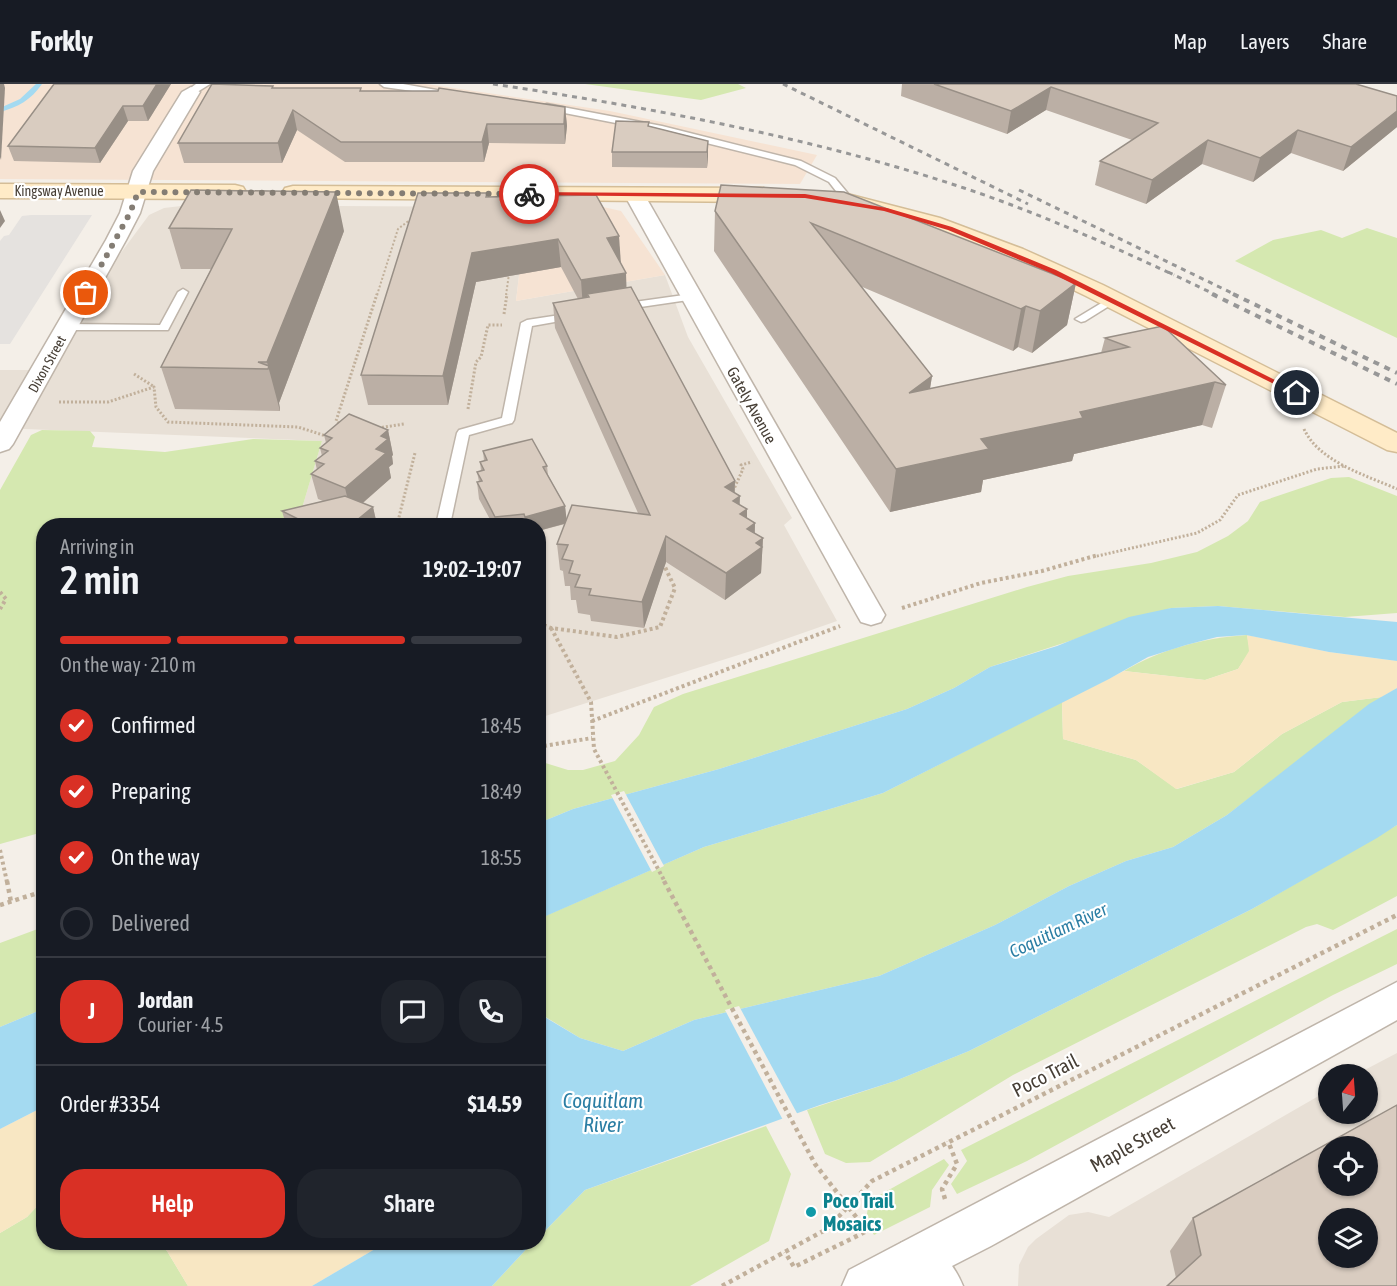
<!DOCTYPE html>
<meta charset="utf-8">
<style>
body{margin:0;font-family:"Asap Condensed",sans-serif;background:#20242c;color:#f1f3f6;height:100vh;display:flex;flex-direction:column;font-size:22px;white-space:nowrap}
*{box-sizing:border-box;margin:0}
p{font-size:20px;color:#9ea1a6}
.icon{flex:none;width:33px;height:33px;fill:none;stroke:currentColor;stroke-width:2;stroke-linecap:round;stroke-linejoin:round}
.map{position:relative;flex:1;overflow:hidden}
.drawer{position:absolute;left:36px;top:434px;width:510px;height:732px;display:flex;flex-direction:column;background:#171b24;border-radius:24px;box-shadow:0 2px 4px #0004}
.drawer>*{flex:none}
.needle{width:39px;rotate:17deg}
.buttons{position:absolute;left:1318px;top:980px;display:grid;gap:12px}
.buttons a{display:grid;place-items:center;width:60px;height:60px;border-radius:50%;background:#171b24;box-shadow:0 2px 4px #0004;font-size:30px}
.pin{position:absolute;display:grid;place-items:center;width:51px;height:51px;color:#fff;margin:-26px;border:3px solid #fff;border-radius:50%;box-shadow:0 2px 6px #0007}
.courier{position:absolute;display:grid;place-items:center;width:60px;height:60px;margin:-30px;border:4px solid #d93025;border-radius:50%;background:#fff;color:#222;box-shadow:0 2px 8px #0007}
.head em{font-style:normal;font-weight:600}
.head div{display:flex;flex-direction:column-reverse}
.head{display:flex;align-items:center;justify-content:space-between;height:102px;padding:0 24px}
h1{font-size:39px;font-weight:600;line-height:45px}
.bar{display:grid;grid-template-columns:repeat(4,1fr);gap:9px 6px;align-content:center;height:72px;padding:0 24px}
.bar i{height:8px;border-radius:4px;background:#363941}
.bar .on{background:#d93025}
.bar p{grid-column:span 4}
.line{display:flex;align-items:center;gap:15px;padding:0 24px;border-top:2px solid #363941}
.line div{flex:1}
.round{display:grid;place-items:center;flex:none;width:63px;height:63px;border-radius:24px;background:#20242c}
ol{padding:0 24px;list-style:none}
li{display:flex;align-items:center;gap:18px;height:66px}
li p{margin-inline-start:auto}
li .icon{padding:6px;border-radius:50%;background:#d93025;color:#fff;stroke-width:4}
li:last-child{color:#9ea1a6}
li i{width:33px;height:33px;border:3px solid #363941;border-radius:50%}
.cta{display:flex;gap:12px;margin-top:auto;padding:12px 24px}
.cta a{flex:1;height:69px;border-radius:24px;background:#d93025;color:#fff;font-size:24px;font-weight:600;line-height:69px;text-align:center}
.cta a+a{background:#20242c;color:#f1f3f6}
header{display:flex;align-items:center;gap:36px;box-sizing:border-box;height:84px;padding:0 30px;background:#171b24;border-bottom:2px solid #363941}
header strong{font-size:28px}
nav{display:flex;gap:33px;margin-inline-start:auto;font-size:21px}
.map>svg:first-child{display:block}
.residential{fill:#e8e0d6;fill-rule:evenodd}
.commercial{fill:#f6e3d3}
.green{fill:#d5e8b0}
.sand{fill:#f8e7c3}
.parking{fill:#e5e2df}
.water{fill:#a4daf1}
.pier{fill:#f4efe8}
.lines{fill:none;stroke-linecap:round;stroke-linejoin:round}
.stream{fill:#a4daf1;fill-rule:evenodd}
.service-casing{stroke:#bfb5aa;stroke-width:3}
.minor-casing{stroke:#bfb5aa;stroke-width:3}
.tertiary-casing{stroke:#bfb5aa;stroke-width:3}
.secondary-casing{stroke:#d4bd97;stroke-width:3}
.path-far3{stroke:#c1b09b;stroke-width:2;stroke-dasharray:2 2;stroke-linecap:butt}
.path-far2{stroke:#c1b09b;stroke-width:3;stroke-dasharray:2 2;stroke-linecap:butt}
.path-far1{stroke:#c1b09b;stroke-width:4;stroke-dasharray:3 3;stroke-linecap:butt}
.path{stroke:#c1b09b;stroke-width:4.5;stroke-dasharray:4 4;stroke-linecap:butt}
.service{fill:#fff;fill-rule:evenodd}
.minor{fill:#fff;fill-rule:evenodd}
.tertiary{fill:#fff;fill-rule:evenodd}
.secondary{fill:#ffebc7;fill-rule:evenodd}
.rail-far1{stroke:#979797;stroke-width:3;stroke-dasharray:5 5;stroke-linecap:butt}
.rail{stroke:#979797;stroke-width:4;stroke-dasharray:6 6;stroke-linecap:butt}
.wall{fill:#bbafa5}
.shaded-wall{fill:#988f86}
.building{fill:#d9ccc0;stroke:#988f86;stroke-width:1.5;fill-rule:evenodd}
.route{fill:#d93025}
.done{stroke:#847d74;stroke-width:6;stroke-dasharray:0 10.8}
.culture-dot{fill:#0f9aa8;stroke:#fff;stroke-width:2}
.labels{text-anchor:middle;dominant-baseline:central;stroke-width:4.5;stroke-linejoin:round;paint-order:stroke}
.far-street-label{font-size:14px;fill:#473f36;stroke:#fff}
.street-label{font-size:16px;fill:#473f36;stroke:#fff}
.water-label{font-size:18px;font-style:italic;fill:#2b7ea4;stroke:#fff}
.near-street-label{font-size:20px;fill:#473f36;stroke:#fff}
.near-culture-label{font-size:20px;font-weight:bold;fill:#0d838f;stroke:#fff;text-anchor:start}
.near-water-label{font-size:21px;font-style:italic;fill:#2b7ea4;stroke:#fff}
</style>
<header>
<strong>Forkly</strong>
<nav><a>Map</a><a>Layers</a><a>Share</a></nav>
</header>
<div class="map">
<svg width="1397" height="1202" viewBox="0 0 1397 1202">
<rect width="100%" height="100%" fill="#f4efe8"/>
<g class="residential">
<path d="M190,121L527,123L516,217L665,191L688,253L792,434L784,441L837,537L751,567L539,634L538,441H297L322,357L0,344V286H34L149,131L164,124Z"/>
<path d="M1397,969V1202H1018L1019,1181L1028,1163L1036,1155L1069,1131L1088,1128L1109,1133L1329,1006V1029H1368V990H1357ZM1329,1062H1368V1101H1329ZM1329,1134H1368V1173H1329Z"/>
</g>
<g class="commercial">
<path d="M0,0H426L610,27L817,71L800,100L0,95Z"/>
<path d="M527,123H603L621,127L665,191L516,217Z"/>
</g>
<g class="green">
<path d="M585,0H738L746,4L701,16Z"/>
<path d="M1367,144L1397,154V254L1235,177L1273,156L1321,146L1342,154Z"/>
<path d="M42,346L90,347L95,353L92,363L165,368L253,355L322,357L297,441H44L43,748L0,760V406L31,351Z"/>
<path d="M1349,393L1397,412V529L1345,533L1218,522L1171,524L990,583L954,604L907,625L719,685L573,725L539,739V677L568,686H583L615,677L639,651L654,623L683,610L1027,503L1068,492L1151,479L1197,468L1228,452L1248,437L1260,418L1331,394Z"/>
<path d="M1247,551L1250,567L1238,585L1205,596L1124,587C1161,565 1203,554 1247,551Z"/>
<path d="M1382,613L1227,731L1173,763L1126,777L1069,802L995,841L879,892L694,936L623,967L580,954L539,929L538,835L704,763L883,709L1062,618L1063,655L1136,676L1177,705L1234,688L1282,650L1342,618Z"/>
<path d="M1397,741V812L1333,846L1317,840L1306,843L1013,991L870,1078L846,1079L825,1070L807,1026L895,997L969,967L1252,825Z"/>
<path d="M43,843V925L0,943V859Z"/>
<path d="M1397,845V880L1333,911L1027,1077L957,1110L951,1100L967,1077L961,1066Z"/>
<path d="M766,1042L791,1090L769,1157L690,1202H492L533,1158H538L539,1153L585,1106Z"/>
<path d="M944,1075L949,1081L932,1106L930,1123L874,1151L866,1136L869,1117Z"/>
<path d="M43,1116L44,1158H158L167,1167L188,1202H0V1149L27,1133Z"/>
</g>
<g class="sand">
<path d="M1247,551L1329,568L1397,577V604L1382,613L1342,618L1282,650L1234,688L1176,705L1136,676L1063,655L1062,618L1124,587L1205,596L1238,585L1249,567Z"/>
<path d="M43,1023V1116L27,1133L0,1149V1045Z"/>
<path d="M158,1158H387L312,1202H188L167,1167Z"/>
</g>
<path class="parking" d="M31,131H92L10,260H0V157L4,152L9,151L22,132Z"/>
<g class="water">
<path d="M1218,522L1397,538V577L1329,568L1246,551L1217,553L1186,561L1148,573L1109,595L883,709L704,763L539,835V739L573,725L719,685L907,625L954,604L990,583L1057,562L1129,533L1171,524Z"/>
<path d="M1397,604V741L1377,754L1252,825L969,967L895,997L820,1021L585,1106L539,1153L538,929L580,954L623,967L694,936L879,892L995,841L1069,802L1126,777L1173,763L1227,731L1369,620Z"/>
<path d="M43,925V1023L0,1045V943Z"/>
<path d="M387,1158H533L492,1202H312Z"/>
</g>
<g class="pier">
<path d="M624,707L664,782L652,788L611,711Z"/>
<path d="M739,922L799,1033L784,1038L725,926Z"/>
</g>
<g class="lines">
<path class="stream" d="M36,0H42C31,16 18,23 0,28V24L20,15Z"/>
<defs>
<g id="service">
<path d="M196,0H210L194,10H188V6Z"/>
<path d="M380,0H403L459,10L455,13L384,3Z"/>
<path d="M547,20L662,42L801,77L835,94L855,118L846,120L829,98L795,81L662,48L544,25V21Z"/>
<path d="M183,205L188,208L168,246H67L61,243L67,240L160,241L178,208Z"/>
<path d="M691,210L695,211V215L620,226L614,223L620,220Z"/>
<path d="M1113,212L1117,213V217L1085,237L1081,238L1075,235Z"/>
<path d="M573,229L577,230V234L532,242L514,336L512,339L469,351L450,441H436L457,349L459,346L502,334L521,239L527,236Z"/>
</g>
<g id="minor">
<path d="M191,3L200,8L153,87L140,129L126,156L13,360L9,365L0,368V338L106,156L120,129L133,87L182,8Z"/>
<path d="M634,104L641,106L644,110L885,531L881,538L871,541L861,538L857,531L624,110L627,106Z"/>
<path d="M916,1153C938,1162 954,1180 963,1202H913L901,1189L895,1174L901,1159Z"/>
</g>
<path id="tertiary" d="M1397,898V936L991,1162L913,1202H842L849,1186Z"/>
<g id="secondary">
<path d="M0,100L235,101L243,103L246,108L243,113L235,115L0,114Z"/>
<path d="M293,102L763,104L771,106L774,111L771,116L763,118L285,114L282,109L285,104Z"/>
<path d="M847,110L940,134L1023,165L1103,201L1397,349V368L1387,366L1086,212L1007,174L924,143L839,122L836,117L839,112Z"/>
</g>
</defs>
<use href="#service" class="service-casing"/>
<use href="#minor" class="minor-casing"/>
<use href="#tertiary" class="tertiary-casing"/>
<use href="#secondary" class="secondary-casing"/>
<g class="path-far3">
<path d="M377,211L398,145L411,135"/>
<path d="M506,211L509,190"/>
</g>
<g class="path-far2">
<path d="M504,230L507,210"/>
<path d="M134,290L153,302"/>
<path d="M59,318H108L154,303L156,323L168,338L298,343L326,352"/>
<path d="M468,325L476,278L481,273L488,241H502"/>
<path d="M342,342L336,337L377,210"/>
<path d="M378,344L404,340"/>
<path d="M1304,345C1319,378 1366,391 1397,405"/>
<path d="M733,407L743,385L741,381L752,378"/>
<path d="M397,441L415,369"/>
<path d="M1093,473L1197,449L1220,436L1238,411L1317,385L1345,382"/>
</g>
<g class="path-far1">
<path d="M0,508L6,515L0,525"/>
<path d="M902,524L981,499L1042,487L1098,471"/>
<path d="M538,539L551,544L617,553L660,543L675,504L663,479"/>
<path d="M551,544L591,618L594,665L665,798"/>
<path d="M592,637L840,542"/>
<path d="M538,663L592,654"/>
<path d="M0,766L7,798"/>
</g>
<g class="path">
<path d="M7,797L11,818"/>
<path d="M664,797L815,1080L867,1147L794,1183L785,1168"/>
<path d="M0,821L44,807"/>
<path d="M945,1115L942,1105L957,1080L948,1057"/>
<path d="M722,1202L827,1145L872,1097L1397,831"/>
</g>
<use href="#service" class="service"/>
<use href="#minor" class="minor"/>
<use href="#tertiary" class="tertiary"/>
<use href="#secondary" class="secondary"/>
<g class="rail-far1">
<path d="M493,0C652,24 811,53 964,104C1036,128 1105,159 1174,191"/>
<path d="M783,0L1028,120"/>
<path d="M1019,106L1236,211"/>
<path d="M1168,188L1216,211"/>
</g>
<g class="rail">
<path d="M1212,210L1397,300"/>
<path d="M1233,210L1397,289"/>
</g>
</g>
<g class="wall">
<path d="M54,0H171L148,37H128L100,79L14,77L8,62Z"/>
<path d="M902,0H1356L1397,12V43L1343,87L1291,69L1253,98L1202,80L1146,120L1095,101L1100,77L1132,56L1046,26L1007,50L901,12Z"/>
<path d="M274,4H361V7L565,23L567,42L565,60L489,59L484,78H345L297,46L282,79H184L178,59Z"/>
<path d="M649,38V42L708,57V72L707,84L612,83V68Z"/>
<path d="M721,101L1076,199L1067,241L1032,269L1018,263L1013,267L860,202L932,292L930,305L1101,269L1105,254L1226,301L1212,344L1202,341L1074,370L1072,377L983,396L981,408L890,428L714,167L715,127Z"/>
<path d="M487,109V113L620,180L626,189V203L735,397V409L740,421L747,425V434L755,439V449L763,454L761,489L725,516L666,478L644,544L591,537L590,531L578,529L576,516H571L570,502H565L563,487L560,486L557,460L565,440L538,447V441H493L479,415L477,398H479L477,388L481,387L480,378L484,377L483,367L547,382L548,391L565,422L566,436L638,429L555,244L553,219L578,215L561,183L476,198L448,321H368L361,291Z"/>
<path d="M169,144L344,147L279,319L280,325V327L175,325L161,283L211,185H181Z"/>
<path d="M388,346L393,371L392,372L393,380L389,383L391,394L363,419L373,423L377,441H286L282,427L323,417L318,415L311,390L317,386L315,377L322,372L320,364L326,359L324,351Z"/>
<path d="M1397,1021L1176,1194L1170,1167L1193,1134Z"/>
</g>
<g class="shaded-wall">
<path d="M0,0H4L5,4L1,76L0,73Z"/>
<path d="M157,0H171L148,37L143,22Z"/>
<path d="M1051,3L1046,26L1007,50L1011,27Z"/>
<path d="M123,22L128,37L100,79L95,64Z"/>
<path d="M565,23L567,42L565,60L564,40Z"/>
<path d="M293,26L297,46L282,79L278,59Z"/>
<path d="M1397,27V43L1343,87L1351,63Z"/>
<path d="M487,40L489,59L484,78L482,58Z"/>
<path d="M1298,46L1291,69L1253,98L1260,74Z"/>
<path d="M1208,56L1202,80L1146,120L1152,96Z"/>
<path d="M708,57V72L707,84V68Z"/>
<path d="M336,108L344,147L279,319L280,325V327L267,278Z"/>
<path d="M0,126L5,137L0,144Z"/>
<path d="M619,152L621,180L607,154Z"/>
<path d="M558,155L561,183L476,198L448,321L443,292L472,169Z"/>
<path d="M626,189L627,218L587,210L588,224L583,225L581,196Z"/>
<path d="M1076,199L1067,241L1032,269L1040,227Z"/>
<path d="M1026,222L1018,263L1013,267L1021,225Z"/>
<path d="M932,292L925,334L909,309Z"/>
<path d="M1215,298L1202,341L1074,370L1072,377L983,396L981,408L890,428L896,385L981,355L1080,328Z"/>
<path d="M388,346L393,371L392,372L393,380L389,383L391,394L351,429L345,404L376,365L381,352Z"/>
<path d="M735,397L734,416L740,412L739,438L725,403Z"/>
<path d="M565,422L567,439L538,447V441H526L525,433Z"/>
<path d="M373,423L377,441H351Z"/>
<path d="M747,425V451L740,430Z"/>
<path d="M755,439L754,465L747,445Z"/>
<path d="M666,452V478L644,544L642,518Z"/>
<path d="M763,454L761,489L725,516L726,489L756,459Z"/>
</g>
<g class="building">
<path d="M54,0H157L143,22H123L95,64L8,62Z"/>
<path d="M212,0L273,2L272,4H361L360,7H438L439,4L565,23L564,40H487L482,58H341L293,26L278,59H178Z"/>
<path d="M934,0H1356L1397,12V27L1351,63L1298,46L1260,74L1208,56L1152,96L1100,77L1158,39L1051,3L1011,27Z"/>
<path d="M616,37L649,38L648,42L708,57L707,68H612Z"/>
<path d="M721,101L844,108L1076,199L1040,227L1026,222L1021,225L811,139L932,292L909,309L1129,263L1105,254L1163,242L1226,301L1215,298L1080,328L1083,334L981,355L989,365L896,385L715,127Z"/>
<path d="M191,106L336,108L267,278H258L269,282L268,285L161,283L232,145L169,144Z"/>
<path d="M418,109H487L486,113L596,111L619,152L607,154L626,189L581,196L558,155L472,169L443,292L361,291Z"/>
<path d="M631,203L735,397L725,403L740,412L733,417L747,425L740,430L755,439L747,445L763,454L756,459L762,463L726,489L666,452L642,518L589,511L591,505L575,503L580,491L569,489L573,477L562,475L568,461L557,460L572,421L650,431L553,219L589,213L587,210Z"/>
<path d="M349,330L388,346L381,352L388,355L376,365L386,369L345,404L311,390L324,380L315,377L328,367L320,364L332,354L324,351Z"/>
<path d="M532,355L547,382L543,383L565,422L525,433L524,430L495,433L477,398L482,397L477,388L484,386L480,378L487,376L483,367Z"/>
<path d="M345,412L373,423L351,441H310L282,427Z"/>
<path d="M1397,1021V1202H1167L1201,1171L1193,1134ZM1329,1062H1368V1101H1329ZM1329,1134H1368V1173H1329Z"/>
</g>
<path class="route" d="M529,108L805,110L887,124L952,143L1056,186L1301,309L1294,310L1051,189L948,146L884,127L805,114L527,111Z"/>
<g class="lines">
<path class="done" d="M86,209L130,129L138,108L529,110"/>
</g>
<circle class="culture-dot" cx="811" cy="1128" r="6"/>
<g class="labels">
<g class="far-street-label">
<text x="59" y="107">Kingsway Avenue</text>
<text transform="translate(47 280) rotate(-61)">Dixon Street</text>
</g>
<g class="street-label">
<text transform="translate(752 321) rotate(61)">Gately Avenue</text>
</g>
<g class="water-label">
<text transform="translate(1058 846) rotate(-25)">Coquitlam River</text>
</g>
<g class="near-street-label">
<text transform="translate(1045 991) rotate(-27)">Poco Trail</text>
<text transform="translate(1132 1060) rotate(-29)">Maple Street</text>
</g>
<g class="near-culture-label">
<text x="823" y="1116">Poco Trail<tspan x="823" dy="23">Mosaics</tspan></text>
</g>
<g class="near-water-label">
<text x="603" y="1016">Coquitlam<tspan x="603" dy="24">River</tspan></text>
</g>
</g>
</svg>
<div class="buttons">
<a><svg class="needle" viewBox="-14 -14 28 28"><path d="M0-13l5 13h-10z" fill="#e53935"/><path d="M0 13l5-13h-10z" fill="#9ea1a6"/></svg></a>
<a><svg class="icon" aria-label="locate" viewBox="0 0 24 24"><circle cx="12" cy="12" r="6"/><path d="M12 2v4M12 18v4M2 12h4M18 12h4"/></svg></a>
<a><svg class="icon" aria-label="layers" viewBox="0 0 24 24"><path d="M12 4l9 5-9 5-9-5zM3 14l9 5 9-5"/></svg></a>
</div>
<div class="pin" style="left:86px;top:209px;background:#ea580c"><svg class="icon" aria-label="bag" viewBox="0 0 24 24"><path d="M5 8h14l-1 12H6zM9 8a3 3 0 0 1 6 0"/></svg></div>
<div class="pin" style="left:1297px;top:309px;background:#1f2937"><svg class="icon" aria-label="home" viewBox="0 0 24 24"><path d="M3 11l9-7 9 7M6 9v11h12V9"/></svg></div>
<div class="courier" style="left:529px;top:110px"><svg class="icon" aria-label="bike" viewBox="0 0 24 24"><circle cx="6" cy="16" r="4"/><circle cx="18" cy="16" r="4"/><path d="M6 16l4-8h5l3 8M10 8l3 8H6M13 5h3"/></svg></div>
<section class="drawer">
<div class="head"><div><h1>2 min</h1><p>Arriving in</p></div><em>19:02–19:07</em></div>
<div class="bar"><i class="on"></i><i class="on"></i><i class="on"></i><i></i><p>On the way · 210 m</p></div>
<ol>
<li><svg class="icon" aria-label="check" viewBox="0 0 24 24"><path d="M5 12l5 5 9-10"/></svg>Confirmed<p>18:45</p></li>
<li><svg class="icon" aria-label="check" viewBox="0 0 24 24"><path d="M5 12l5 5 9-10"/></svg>Preparing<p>18:49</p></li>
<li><svg class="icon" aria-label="check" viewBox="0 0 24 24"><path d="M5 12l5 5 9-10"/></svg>On the way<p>18:55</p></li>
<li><i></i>Delivered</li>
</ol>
<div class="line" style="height:108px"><b class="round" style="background:#d93025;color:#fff">J</b><div><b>Jordan</b><p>Courier · 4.5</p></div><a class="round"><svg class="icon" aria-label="chat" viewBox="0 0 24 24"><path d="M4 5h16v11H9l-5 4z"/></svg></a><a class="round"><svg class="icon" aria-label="phone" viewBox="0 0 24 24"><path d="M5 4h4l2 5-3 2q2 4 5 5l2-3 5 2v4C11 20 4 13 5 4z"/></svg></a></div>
<div class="line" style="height:78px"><div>Order #3354</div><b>$14.59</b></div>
<div class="cta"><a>Help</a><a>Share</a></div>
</section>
</div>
